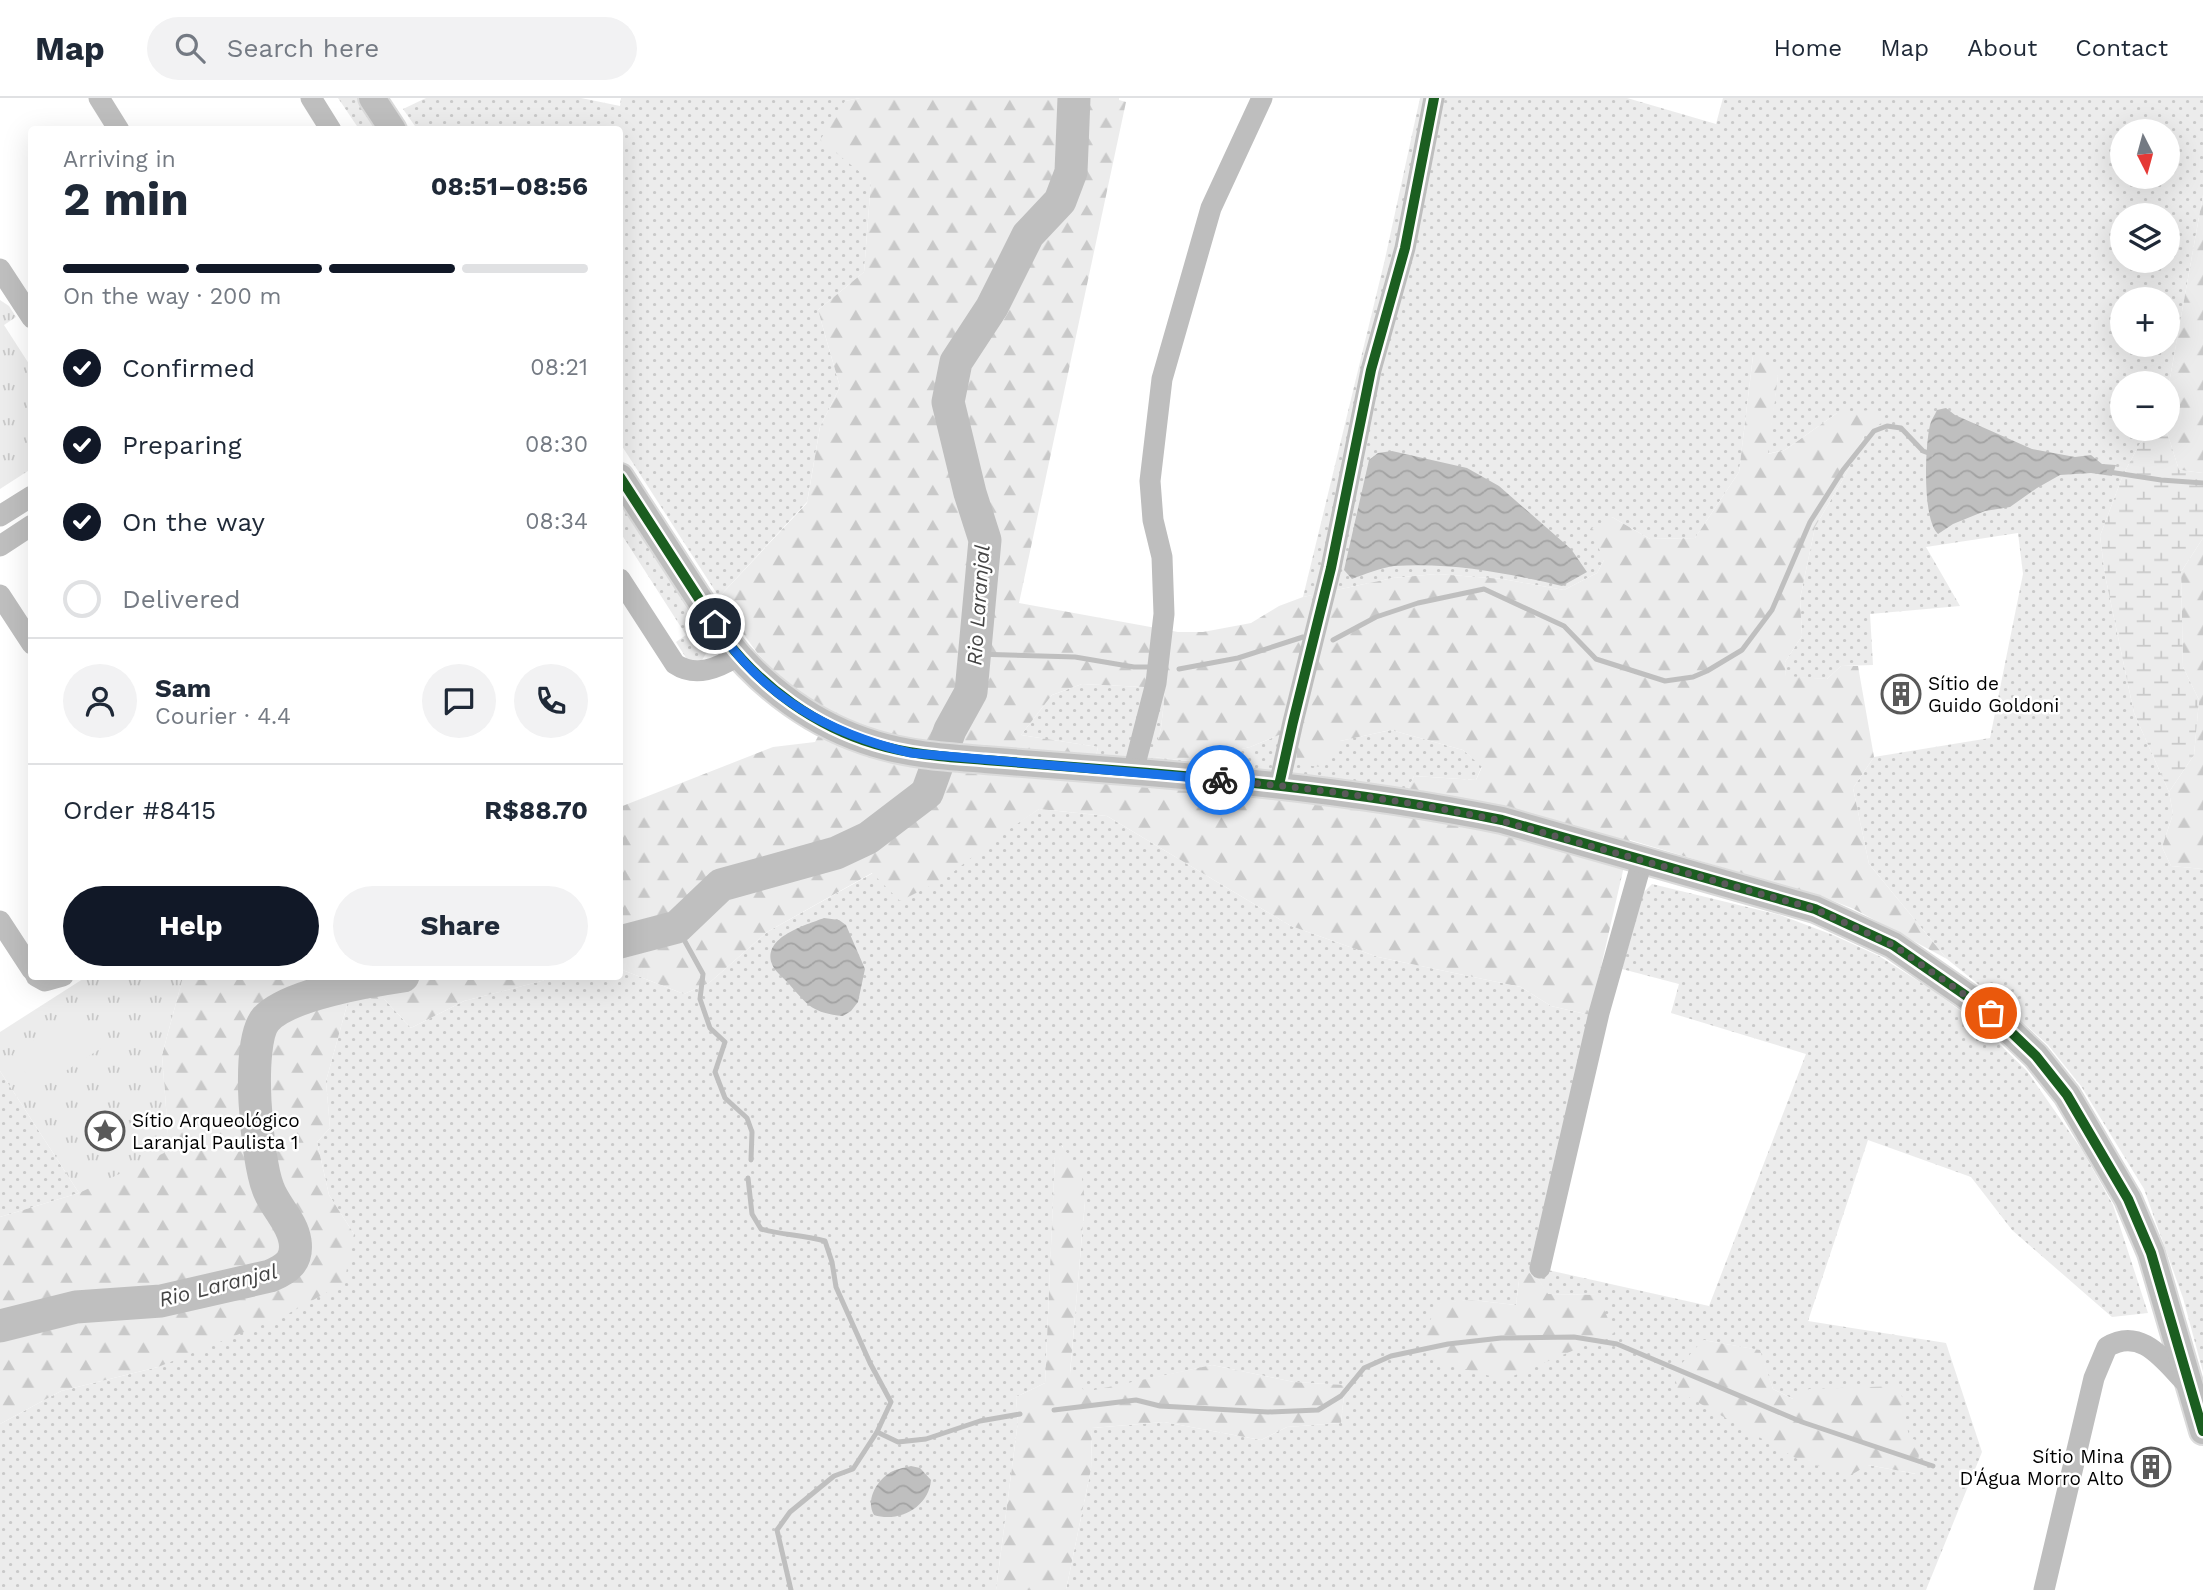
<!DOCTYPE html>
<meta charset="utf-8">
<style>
body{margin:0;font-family:"Work Sans",sans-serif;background:#f2f2f3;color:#1f2937;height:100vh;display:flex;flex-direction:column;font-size:26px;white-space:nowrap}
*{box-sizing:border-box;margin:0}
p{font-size:23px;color:#747a83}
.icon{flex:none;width:38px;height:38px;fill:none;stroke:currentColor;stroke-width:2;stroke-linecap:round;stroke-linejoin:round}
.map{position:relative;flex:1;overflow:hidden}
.sheet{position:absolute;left:28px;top:28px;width:595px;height:854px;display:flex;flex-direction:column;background:#fff;border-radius:7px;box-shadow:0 7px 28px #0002}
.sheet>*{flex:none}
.needle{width:46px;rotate:174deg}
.buttons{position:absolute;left:2110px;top:21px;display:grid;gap:14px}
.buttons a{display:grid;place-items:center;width:70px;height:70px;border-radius:50%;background:#fff;box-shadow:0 7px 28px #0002;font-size:35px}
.pin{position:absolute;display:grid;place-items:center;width:60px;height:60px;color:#fff;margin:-30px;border:4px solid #fff;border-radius:50%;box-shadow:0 2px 7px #0007}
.courier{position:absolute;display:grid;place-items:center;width:70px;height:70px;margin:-35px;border:5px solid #1a73e8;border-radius:50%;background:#fff;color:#222;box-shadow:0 2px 9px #0007}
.overview em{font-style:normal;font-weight:700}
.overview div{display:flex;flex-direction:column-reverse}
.overview{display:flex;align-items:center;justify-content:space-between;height:119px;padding:0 35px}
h1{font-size:46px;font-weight:700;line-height:52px}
.bar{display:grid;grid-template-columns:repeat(4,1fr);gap:10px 7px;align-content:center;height:84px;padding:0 35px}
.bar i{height:9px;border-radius:5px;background:#e0e1e3}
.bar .selected{background:#111827}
.bar p{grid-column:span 4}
.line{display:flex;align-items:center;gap:18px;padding:0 35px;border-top:2px solid #e0e1e3}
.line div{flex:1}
.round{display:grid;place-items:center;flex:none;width:74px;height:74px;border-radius:37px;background:#f2f2f3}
ol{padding:0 35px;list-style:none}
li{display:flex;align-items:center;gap:21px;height:77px}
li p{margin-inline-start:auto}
li .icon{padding:7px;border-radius:50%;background:#111827;color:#fff;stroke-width:4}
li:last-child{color:#747a83}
li i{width:38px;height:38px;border:4px solid #e0e1e3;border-radius:50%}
.cta{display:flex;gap:14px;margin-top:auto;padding:14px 35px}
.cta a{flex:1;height:80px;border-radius:42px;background:#111827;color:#fff;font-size:28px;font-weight:700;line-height:80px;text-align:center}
.cta a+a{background:#f2f2f3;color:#1f2937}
header{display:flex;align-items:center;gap:42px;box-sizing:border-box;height:98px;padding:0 35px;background:#fff;border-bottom:2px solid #e0e1e3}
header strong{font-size:33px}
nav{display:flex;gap:38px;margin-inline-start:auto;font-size:24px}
.search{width:490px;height:63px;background:#f2f2f3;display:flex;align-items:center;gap:18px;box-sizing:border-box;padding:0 24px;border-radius:38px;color:#747a83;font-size:26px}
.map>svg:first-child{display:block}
.grass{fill:url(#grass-dots);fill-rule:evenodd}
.forest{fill:url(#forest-firs);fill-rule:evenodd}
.wetland{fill:url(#wetland-marsh)}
.park{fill:url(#park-tufts)}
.pitch{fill:#ececec}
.water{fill:url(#water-waves)}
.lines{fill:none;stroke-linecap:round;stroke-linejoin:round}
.stream{stroke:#bfbfbf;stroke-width:5}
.river{stroke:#bfbfbf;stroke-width:33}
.major-casing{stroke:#dbdbdb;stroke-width:30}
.minor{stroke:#bebebe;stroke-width:21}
.major{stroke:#bebebe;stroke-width:26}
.cycleway-casing{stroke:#fff;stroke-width:15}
.cycleway{stroke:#1b5e20;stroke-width:10}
.done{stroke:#595959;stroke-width:7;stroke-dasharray:0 12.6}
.route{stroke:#1a73e8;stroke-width:9}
.labels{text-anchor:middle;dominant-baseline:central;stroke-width:5;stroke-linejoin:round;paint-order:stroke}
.poi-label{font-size:19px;fill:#000;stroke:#fff;text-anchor:start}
.water-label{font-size:21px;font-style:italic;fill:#444;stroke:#fff}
</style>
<header>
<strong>Map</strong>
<div class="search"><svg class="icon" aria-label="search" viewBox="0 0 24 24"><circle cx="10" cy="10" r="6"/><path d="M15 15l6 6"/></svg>Search here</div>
<nav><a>Home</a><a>Map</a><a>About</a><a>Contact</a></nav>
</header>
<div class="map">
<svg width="2203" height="1492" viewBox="0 0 2203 1492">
<defs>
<pattern id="grass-dots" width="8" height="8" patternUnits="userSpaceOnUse" patternTransform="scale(1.75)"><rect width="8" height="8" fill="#ececec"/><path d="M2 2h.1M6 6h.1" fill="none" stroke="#c9c9c9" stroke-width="1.8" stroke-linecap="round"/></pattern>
<pattern id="forest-firs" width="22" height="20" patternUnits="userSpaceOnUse" patternTransform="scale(1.75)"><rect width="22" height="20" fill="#ececec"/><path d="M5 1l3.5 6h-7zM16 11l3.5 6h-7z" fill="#c9c9c9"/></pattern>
<pattern id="wetland-marsh" width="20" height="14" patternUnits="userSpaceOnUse" patternTransform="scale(1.75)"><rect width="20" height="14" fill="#ececec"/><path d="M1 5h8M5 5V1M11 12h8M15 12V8" fill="none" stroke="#c9c9c9"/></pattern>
<pattern id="park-tufts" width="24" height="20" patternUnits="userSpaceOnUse" patternTransform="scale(1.75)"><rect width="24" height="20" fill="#ececec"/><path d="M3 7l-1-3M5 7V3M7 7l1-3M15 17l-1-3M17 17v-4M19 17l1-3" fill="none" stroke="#c9c9c9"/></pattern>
<pattern id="water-waves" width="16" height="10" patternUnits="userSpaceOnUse" patternTransform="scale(1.75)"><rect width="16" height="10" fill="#bfbfbf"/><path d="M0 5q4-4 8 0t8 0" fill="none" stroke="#a2a2a2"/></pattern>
</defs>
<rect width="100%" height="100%" fill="#fff"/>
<g class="grass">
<path d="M338,0H358L378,31H359Z"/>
<path d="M426,0H581L620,8L621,0H860L845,3L871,83L864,174L818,212L840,289L820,329L807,404L719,499L620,345V32L417,31L403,11Z"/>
<path d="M1420,0H1627L1716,26L1723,0H2203V97L2168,291V285H2123V331H2154L2139,347L2123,377L2100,438L2105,477L2134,615L2169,694L2173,716L2162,749L2171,768L2203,771V1274L2183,1200L2144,1091L2081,988L2048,947L1999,903L1947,861L1869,766L1853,690L1874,659L1990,640L2023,476L2018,435L1926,449L1960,508L1870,516L1873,567L1841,568L1827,581L1786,579L1785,564L1802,538L1800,501L1815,429L1846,376L1864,338L1837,315L1785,352L1767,356L1778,278L1753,258L1739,374L1695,440L1650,441L1612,419L1604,462L1597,475L1564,492L1503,481L1437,476L1393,480L1303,499L1385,161ZM2123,33H2168V79H2123ZM2123,117H2168V163H2123ZM2123,201H2168V247H2123Z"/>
<path d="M620,401L712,546L702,562L688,563L676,544L686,537L620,434Z"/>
<path d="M1082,586L1144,589L1165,594L1161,630L1154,659L1188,663L1250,649L1279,637L1298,642L1340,643L1391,632L1463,652L1482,668L1476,682L1414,678L1396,717L1276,700L1121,687L1091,681L1098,649L1021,637L1052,597Z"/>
<path d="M1039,711L1107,718L1291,828L1378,859L1521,889L1551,908L1590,917L1530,1168L1709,1208L1806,956L1671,915L1679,886L1622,871L1643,795L1652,786L1780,817L1833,837L1879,858L1931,891L1981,928L2027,973L2082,1052L2113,1107L2148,1215L2112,1219L2012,1132L1971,1079L1868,1042L1808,1223L1946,1245L1982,1354L1926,1492H1066L1091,1371L1092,1330L1164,1324L1261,1342L1287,1329L1341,1325L1345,1287L1294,1284L1212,1267L1085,1295L1070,1276L1085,1103L1062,1047L1055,1058L1045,1285L1016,1299L1018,1323L996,1492H0V1326L61,1293L158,1269L354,1136L329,1097L317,1044L330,1030L326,983L349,900L384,901L411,930L464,903L557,879L620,878V871L684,896L709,885L767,834L873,775L900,802ZM1536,1177L1547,1196L1598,1197L1421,1239L1441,1205L1472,1202L1516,1207L1519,1182ZM1703,1242L1759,1252L1773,1291L1793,1301L1916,1376L1868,1367Z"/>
<path d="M0,973L79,1095L0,1119Z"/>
</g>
<g class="forest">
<path d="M860,0H1119V2L1126,4L1019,505L1178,534H1203L1251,525L1279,508L1303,499L1393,480L1437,476L1503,481L1564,492L1597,475L1604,462L1590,431L1612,419L1650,441L1695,440L1739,374L1753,258L1770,263L1778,278L1768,356L1785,352L1837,315L1871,312L1884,323L1864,338L1846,376L1815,429L1800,501L1802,538L1785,564L1786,578L1827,581L1841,568H1858L1874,659L1853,690L1869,766L1947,861L1854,811L1828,801L1630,742L1590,917L1551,908L1521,889L1378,859L1291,828L1107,718L1039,711L992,743L946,780L900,803L872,775L767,834L709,885L684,896L620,871V709L773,649L815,644L830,616C810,603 791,590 774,573C752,552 736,524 719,499L807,405L820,329L840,289L818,212L864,174L871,83L820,42L845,3ZM1082,586L1144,589L1165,594L1161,630L1153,659L1188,663L1250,649L1279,637L1298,642L1296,666L1321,669L1340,643L1391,632L1463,652L1482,669L1476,682L1414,678L1396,717L1276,700L1121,687L1091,681L1098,649L1021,637L1052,597Z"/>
<path d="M2203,97V375L2179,372L2166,331H2168V291Z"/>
<path d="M2203,440V771L2171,768L2162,749L2173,716L2169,694L2194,657L2199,602L2183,569L2181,474Z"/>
<path d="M183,879H557L464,903L411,930L384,901L349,900L326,983L330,1030L317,1044L329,1097L354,1136L344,1185L284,1218L158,1269L61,1293L0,1326V1119L79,1095L168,1036L162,957Z"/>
<path d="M1061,1047L1081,1073L1085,1103L1070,1275L1085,1294L1212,1267L1294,1284L1345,1287L1341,1325L1287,1329L1261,1342L1164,1324L1092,1330L1091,1371L1066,1492H996L1018,1323L1016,1299L1045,1285L1055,1057Z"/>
<path d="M1529,1175L1536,1177L1548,1196L1598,1197L1614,1235L1504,1282L1433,1262L1420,1239L1441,1204L1472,1202L1516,1207L1519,1182Z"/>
<path d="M1703,1242L1760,1252L1773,1291L1793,1301L1809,1291L1900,1288L1909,1339L1920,1344L1917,1376L1868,1367L1851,1377L1801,1363L1678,1293L1674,1274Z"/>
</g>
<path class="wetland" d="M2154,331H2166L2179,372L2203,375V440L2181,474L2183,569L2199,602L2194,657L2169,694L2134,615L2105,477L2100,438L2123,377L2139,347Z"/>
<g class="park">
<path d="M0,202L9,208L16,219L4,227L31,269V371L0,391Z"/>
<path d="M86,879H183L162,957L168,1036L164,1055L79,1095L0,973V934Z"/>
</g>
<path class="pitch" d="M79,913L103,949L36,992L13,956Z"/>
<g class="water">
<path d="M1946,310L1955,317L2032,351L2075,359L2091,357L2102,366L2116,367L2112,378L2091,375L2060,377L2037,390L2010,409L1985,413L1953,426L1938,436C1922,421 1925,348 1930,327C1931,322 1935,317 1937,312Z"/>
<path d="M1392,353L1467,370L1499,388L1571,451L1587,474L1562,488C1507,475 1451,464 1394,468C1380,470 1365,476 1352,481L1344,472L1369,362L1378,355Z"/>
<path d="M824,820L839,822L846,827L865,871L858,904L851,913L843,918C813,915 808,908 789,886C784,880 775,874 772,866C762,839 806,827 824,820Z"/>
<path d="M911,1368L920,1370L931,1382C929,1409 899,1425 874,1417C866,1403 875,1385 888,1376C894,1371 904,1370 911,1368Z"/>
</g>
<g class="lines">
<g class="stream">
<path d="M2109,374L2161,382L2203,385"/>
<path d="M1333,542L1376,519L1418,505L1484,491L1564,528L1596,561L1665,583L1693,579L1707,573L1742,552L1772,512L1810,424L1843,372L1874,333L1887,328L1901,330L1923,353L1931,356"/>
<path d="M975,556L1075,559L1134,569H1149"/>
<path d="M1179,571L1238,560L1303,539"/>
<path d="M677,829L703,876L700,901L710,930L725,944L715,974L725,1000L747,1020L752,1034L751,1062"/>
<path d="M748,1080L752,1116L761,1131C782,1137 803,1137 825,1143L832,1164L836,1189L870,1265L891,1304L877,1334L853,1371L834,1378L790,1414L777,1432L791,1492"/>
<path d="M1054,1312L1136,1302L1160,1308L1268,1314L1318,1312L1341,1298L1364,1270L1391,1258L1448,1246L1501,1240L1574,1239L1617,1246L1802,1324L1933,1368"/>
<path d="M877,1334L898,1344L926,1341L980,1323L1020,1316"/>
</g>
<g class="river">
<path d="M620,844L677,829L721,787L836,755L868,740L927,695L950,632L971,594L985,442L970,395L948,304L956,264L992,209L1028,137L1060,103L1071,74L1074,0"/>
<path d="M0,1228L76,1209L161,1203L270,1178C287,1171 298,1163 295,1143C292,1123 274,1108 268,1090C257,1062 245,944 266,921C289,896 369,883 403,878"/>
</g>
<defs>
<g id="major">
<path d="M372,0L393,32"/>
<path d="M620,379L725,541C763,590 815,628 875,646C911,657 948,659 985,662C1028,665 1070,669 1112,672C1243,682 1374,696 1502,722L1815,811L1893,847L1991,915L2036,958L2067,997L2128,1101L2151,1155L2203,1333"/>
</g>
</defs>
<use href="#major" class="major-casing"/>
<g class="minor">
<path d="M99,0L119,32"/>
<path d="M311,0L331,32"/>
<path d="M0,171L32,220"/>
<path d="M0,418L32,398"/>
<path d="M0,448L32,427"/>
<path d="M620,481L675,566C696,580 718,570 738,558"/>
<path d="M0,497L32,546"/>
<path d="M1133,674L1156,585L1164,516L1162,459L1153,422L1150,383L1162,281L1211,110L1262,0"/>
<path d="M1279,687L1293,624L1331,470L1371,272L1405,150L1434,0"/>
<path d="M0,823L32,872"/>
<path d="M36,878L45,883L63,878"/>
<path d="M1540,1170L1599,915L1642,763"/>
<path d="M2044,1492L2094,1280L2107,1249C2143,1227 2166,1266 2190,1289"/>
</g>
<use href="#major" class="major"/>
<defs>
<g id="cycleway">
<path d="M620,379L725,541C763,590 815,628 875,646C911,657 948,659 985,662C1028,665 1070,669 1112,672C1243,682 1374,696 1502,722L1815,811L1893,847L1991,915L2036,958L2067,997L2128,1101L2151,1155L2203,1333"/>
<path d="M1279,687L1293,624L1331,470L1371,272L1405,150L1434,0"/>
</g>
</defs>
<use href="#cycleway" class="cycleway-casing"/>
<use href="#cycleway" class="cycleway"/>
</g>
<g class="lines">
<path class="done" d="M1220,682C1314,690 1409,703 1502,723L1815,811L1893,847L1991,915"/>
<path class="route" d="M715,526C761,598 829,636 911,655L1220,682"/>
</g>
<defs>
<symbol id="building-ring" viewBox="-11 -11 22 22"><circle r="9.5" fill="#fff" stroke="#595959" stroke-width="1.5"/><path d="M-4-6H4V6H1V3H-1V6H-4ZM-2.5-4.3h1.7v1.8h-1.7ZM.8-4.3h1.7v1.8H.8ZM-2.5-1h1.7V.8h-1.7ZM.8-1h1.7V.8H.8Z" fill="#595959"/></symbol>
<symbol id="sight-ring" viewBox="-11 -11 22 22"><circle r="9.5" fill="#fff" stroke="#595959" stroke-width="1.5"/><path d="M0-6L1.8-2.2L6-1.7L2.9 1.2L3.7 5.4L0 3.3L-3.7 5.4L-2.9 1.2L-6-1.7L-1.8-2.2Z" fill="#595959"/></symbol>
</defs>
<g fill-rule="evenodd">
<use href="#building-ring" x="1879" y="574" width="44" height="44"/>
<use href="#sight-ring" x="83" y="1011" width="44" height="44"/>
<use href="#building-ring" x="2129" y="1347" width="44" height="44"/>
</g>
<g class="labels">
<g class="poi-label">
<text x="1928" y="585">Sítio de<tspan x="1928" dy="22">Guido Goldoni</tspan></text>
<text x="132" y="1022">Sítio Arqueológico<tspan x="132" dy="22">Laranjal Paulista 1</tspan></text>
<text x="2124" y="1358" text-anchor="end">Sítio Mina<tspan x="2124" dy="22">D'Água Morro Alto</tspan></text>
</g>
<g class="water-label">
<text transform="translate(978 507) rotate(-86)">Rio Laranjal</text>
<text transform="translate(218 1187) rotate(-14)">Rio Laranjal</text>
</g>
</g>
</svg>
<div class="buttons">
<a><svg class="needle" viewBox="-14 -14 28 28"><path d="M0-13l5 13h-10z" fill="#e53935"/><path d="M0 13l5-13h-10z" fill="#747a83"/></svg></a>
<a><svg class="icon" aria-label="layers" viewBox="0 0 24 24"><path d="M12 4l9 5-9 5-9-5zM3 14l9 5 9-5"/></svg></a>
<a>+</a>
<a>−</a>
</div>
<div class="pin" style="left:1991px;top:915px;background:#ea580c"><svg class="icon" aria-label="bag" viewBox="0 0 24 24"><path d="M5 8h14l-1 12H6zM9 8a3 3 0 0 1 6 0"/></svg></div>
<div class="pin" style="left:715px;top:526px;background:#1f2937"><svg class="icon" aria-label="home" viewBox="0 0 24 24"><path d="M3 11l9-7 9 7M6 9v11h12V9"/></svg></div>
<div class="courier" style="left:1220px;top:682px"><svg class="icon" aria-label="bike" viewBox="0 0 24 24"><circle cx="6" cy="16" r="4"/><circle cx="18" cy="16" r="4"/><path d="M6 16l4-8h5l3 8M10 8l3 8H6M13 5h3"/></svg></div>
<section class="sheet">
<div class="overview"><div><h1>2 min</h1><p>Arriving in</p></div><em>08:51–08:56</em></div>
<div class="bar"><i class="selected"></i><i class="selected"></i><i class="selected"></i><i></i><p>On the way · 200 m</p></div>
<ol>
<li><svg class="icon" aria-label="check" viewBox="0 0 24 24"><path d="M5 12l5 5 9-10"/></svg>Confirmed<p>08:21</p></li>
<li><svg class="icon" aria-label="check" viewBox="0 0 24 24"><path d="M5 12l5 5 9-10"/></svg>Preparing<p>08:30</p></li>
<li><svg class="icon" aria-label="check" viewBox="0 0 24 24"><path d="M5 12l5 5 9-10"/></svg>On the way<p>08:34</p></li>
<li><i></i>Delivered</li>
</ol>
<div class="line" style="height:126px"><a class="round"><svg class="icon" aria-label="person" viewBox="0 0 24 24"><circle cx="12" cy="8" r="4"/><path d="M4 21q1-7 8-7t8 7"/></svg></a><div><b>Sam</b><p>Courier · 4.4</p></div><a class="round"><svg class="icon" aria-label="chat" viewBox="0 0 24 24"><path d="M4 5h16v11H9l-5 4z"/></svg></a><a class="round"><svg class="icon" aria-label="phone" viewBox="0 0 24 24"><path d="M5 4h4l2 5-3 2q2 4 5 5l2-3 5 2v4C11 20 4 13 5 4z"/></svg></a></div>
<div class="line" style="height:91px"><div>Order #8415</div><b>R$88.70</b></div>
<div class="cta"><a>Help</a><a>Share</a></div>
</section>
</div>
